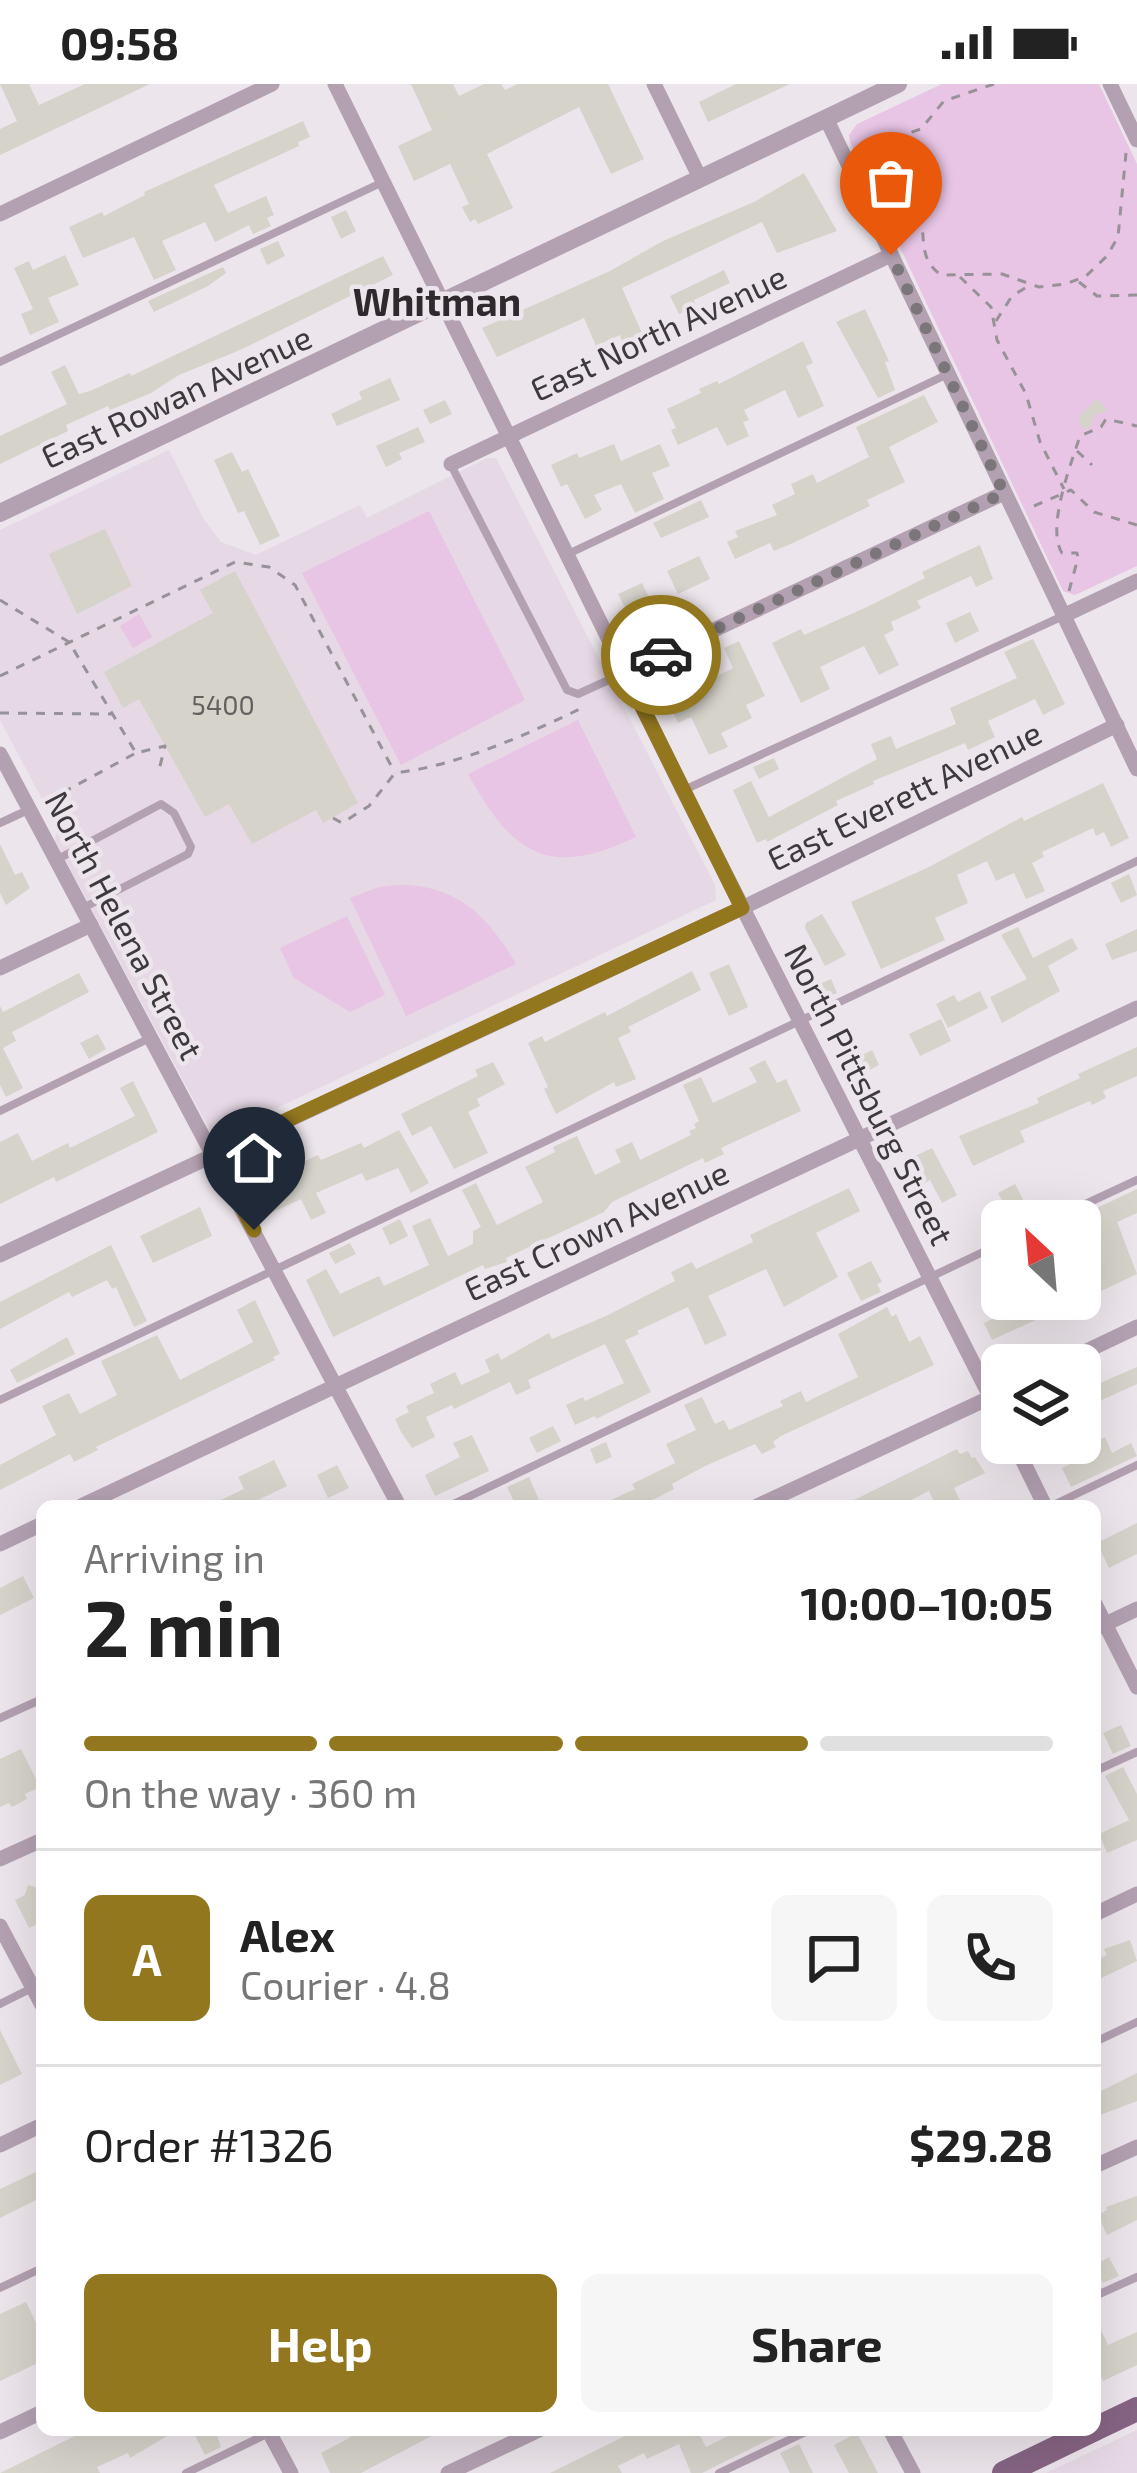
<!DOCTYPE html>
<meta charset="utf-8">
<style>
body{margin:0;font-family:"Exo 2",sans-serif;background:#f6f6f6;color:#222;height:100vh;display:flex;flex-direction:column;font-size:45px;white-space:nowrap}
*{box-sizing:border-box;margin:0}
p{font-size:39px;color:#767676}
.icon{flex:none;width:66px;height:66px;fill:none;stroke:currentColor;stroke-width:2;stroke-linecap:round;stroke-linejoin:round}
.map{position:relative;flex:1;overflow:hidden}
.drawer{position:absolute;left:36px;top:1416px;width:1065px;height:936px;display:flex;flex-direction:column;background:#fff;border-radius:18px;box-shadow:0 12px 48px #0002}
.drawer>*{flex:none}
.needle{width:78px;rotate:334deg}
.controls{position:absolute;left:981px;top:1116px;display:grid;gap:24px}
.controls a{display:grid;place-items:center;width:120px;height:120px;border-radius:18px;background:#fff;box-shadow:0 12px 48px #0002;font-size:60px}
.pin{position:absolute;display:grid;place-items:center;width:102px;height:102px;color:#fff;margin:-123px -51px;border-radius:50% 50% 50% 0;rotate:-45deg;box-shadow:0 0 12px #0007}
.pin .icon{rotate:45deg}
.courier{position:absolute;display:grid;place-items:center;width:120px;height:120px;margin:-60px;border:9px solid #93771e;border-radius:50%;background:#fff;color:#222;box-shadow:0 3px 15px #0007}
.headline em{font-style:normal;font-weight:700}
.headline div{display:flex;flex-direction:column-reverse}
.headline{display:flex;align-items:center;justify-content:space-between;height:204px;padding:0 48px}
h1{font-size:78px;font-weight:700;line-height:90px}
.bar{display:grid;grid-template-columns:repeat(4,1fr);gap:18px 12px;align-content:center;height:144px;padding:0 48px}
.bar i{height:15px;border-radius:9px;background:#e0e0e0}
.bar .active{background:#93771e}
.bar p{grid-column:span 4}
.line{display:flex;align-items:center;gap:30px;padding:0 48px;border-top:3px solid #e0e0e0}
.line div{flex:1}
.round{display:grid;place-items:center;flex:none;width:126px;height:126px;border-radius:18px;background:#f6f6f6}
.button{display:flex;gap:24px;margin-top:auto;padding:24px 48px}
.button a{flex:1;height:138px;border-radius:18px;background:#93771e;color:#fff;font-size:48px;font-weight:700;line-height:138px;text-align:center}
.button a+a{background:#f6f6f6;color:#222}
.status{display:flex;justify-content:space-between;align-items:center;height:84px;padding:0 60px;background:#fff;direction:ltr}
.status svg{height:33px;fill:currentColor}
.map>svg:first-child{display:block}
.built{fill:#e6d8e4}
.green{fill:#e8c5e5}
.building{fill:#d6d3cb}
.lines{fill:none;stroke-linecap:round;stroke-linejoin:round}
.path{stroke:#979297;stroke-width:3;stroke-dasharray:9 9;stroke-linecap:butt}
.service{stroke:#b3a0b1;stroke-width:8}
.minor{stroke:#b3a0b1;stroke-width:15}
.tertiary{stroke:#b3a0b1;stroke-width:18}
.primary{stroke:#856483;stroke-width:24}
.done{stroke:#7a767a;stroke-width:12;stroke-dasharray:0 21.6}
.route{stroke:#93771e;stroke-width:15}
.labels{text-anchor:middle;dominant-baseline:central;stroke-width:9;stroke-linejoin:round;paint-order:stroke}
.number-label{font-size:27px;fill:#636060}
.street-label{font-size:33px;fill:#3d3a3d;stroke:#ece5eb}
.quarter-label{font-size:39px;font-weight:bold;fill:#2f292e;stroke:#ece5eb}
</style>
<div class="status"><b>09:58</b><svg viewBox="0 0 49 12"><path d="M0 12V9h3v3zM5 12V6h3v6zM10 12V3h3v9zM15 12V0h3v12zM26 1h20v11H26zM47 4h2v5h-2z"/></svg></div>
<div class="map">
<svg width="1137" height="2389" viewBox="0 0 1137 2389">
<rect width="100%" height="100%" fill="#ece5eb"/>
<g class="built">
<path d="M169,366L203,434L221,458L256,471L360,421L367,434L487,374H496L715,801L716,816L222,1050L211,1048L55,757L57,743L0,636V446Z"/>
<path d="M1137,2346V2389H1046Z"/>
</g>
<g class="green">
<path d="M942,0H1099L1137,80V482L1075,511L1063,507L850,58L849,51L857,40Z"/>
<path d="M429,427L525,616L401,681L302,489Z"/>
<path d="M139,530L152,553L133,564L120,542Z"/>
<path d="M578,636L636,753C548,795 513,771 468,690Z"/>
<path d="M400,801C458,801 488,833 516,880L406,932L350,814L379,803Z"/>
<path d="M347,832L385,911L350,928L294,894L280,864Z"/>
</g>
<g class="building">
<path d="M0,0H29L39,21L85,0H150L0,71V45L17,37Z"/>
<path d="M411,0H453L459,12L484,0H501L505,6L518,0H608L644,75L611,90L579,23L487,70L513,124L478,140L475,135L470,138L462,123L469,120L450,80L414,97L398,62L432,46Z"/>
<path d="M736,0H790L708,38L699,18Z"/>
<path d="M303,37L310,53L298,58L299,62L214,101L228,129L266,112L274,131L267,134L271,142L253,150L249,141L215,158L205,138L162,157L176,186L154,196L134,153L83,174L69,143L102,128L104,132L145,111L144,108Z"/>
<path d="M804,89L837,147L777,169L762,138L622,204L642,249L622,258L620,251L596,262L584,234L497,273L482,244L610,187L663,157L754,118Z"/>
<path d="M346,126L356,147L341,155L331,133Z"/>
<path d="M278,157L285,172L267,181L260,165Z"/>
<path d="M65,171L79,201L48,214L59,238L30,251L21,230L33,225L14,184L29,177L33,186Z"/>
<path d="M383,172L393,191L240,266L179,291L151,309L110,326L108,322L66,341L68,347L0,380V352L67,320L51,288L65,281L79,310L90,307L130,289L131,292Z"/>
<path d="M223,183L226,189L208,202L154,228L148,217Z"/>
<path d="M724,186L730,199L694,216L696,222L679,230L670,212Z"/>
<path d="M865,225L889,277L885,278L895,306L878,314L836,238Z"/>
<path d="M803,257L813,279L806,282L824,322L798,334L785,306L744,326L749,336L743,338L749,352L727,362L717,343L678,361L671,346L676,344L667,325L701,309L699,305L717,297L719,300Z"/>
<path d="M390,294L400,316L337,342L331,330L362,315L359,308Z"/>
<path d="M924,311L938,338L889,363L905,398L867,416L870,422L793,459L774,467L770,459L735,475L727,458L738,453L735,447L777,431L772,421L795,410L791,400L813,390L817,399L869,373L856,343Z"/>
<path d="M1097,315L1107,327L1095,331L1090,344L1082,345L1079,332Z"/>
<path d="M445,316L452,330L430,340L423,326Z"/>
<path d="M418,343L425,358L399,369L402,375L386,383L376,362Z"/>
<path d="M614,360L621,377L660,360L670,382L652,389L664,415L635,429L621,400L594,411L602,426L585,435L567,400L561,403L551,381L577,369L579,374Z"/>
<path d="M232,368L242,388L248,385L280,452L260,461L244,427L238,429L214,376Z"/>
<path d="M701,416L709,433L661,454L653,439Z"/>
<path d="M105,445L132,502L77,530L49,470Z"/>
<path d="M980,461L993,495L976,503L971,492L917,517L921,524L891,538L894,546L884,551L899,581L879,591L864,562L820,583L830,605L801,619L772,559L801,545L804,551L867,523L925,494L922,488Z"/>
<path d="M699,472L710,495L678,510L667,487Z"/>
<path d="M235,487L358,719L323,739L316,726L252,760L229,720L205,733L139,615L123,624L104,588L213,529L200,506Z"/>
<path d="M642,499L651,518L628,530L618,510Z"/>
<path d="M970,528L979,547L955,559L946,539Z"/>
<path d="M1033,555L1065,620L1043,631L1035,615L988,637L995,653L968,666L965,659L873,697L874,700L836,717L838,721L767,758L766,755L757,759L733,706L751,697L769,733L877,675L871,660L891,652L896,665L956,640L950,624L1017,594L1004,568Z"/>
<path d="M739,557L765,612L746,621L752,634L721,649L728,663L709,671L691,633L678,639L668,618L733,584L724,564Z"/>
<path d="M774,674L779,685L759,695L753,683Z"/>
<path d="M1103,699L1129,754L1111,763L1104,748L1096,752L1093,744L1042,768L1044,773L1032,779L1045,807L1026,815L1014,789L996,797L987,777L957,791L968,819L935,834L945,856L881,885L851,818L927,784L1022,733L1024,737Z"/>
<path d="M0,760L15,791L22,788L30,804L6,821L0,809Z"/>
<path d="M1129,790L1137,811L1121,819L1111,799Z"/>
<path d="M822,830L846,871L825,882L805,844L806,839Z"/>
<path d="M1018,843L1033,874L1072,854L1078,865L1048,882L1060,907L1002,939L990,913L1027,895L1001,851Z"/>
<path d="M1137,845V867L1112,876L1105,860Z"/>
<path d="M729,880L748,923L729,932L709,889Z"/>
<path d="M692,887L701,906L628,943L631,948L618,954L636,995L616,1003L614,998L556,1030L544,1005L548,1003L528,959L542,952L545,958L605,928L607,932Z"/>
<path d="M79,889L89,908L12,948L16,957L3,964L23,1004L6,1013L0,1001V922L3,928Z"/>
<path d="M831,895L837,909L819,917L813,903Z"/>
<path d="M980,907L988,924L948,944L936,920L954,911L958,918Z"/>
<path d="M941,935L951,957L920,972L909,950Z"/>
<path d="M98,950L106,965L89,975L80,959Z"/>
<path d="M1137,963V992L1103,1007L1106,1014L1092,1021L1090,1017L1020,1047L1025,1058L973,1082L959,1052L1039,1019L1037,1014L1080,994L1078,990Z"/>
<path d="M872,966L879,981L860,991L852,977Z"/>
<path d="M765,976L777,999L786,995L801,1027L721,1064L724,1070L705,1079L703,1074L612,1118L604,1128L506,1174L507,1178L485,1185L483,1181L333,1253L306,1196L326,1185L340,1210L379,1192L384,1202L429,1181L412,1142L430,1134L448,1172L473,1160V1147L481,1143L462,1106L476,1099L497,1141L543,1118L525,1083L555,1068L553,1063L577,1052L595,1091L621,1078L615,1066L632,1058L640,1076L691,1051L689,1047L696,1044L694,1040L699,1037L683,1001L701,993L713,1019L757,998L749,984Z"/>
<path d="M493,978L505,1000L477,1015L480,1022L468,1028L488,1069L454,1085L431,1042L412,1052L401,1030L478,992L475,986Z"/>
<path d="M133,997L158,1048L56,1098L54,1093L0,1120V1058L18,1049L32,1077L68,1059L70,1064L135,1032L120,1004Z"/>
<path d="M399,1046L429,1099L411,1109L398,1084L366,1097L362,1089L316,1109L326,1129L311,1136L301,1115L271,1129L257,1099L318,1071L321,1076L361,1059L364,1064Z"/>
<path d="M932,1064L957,1111L942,1119L930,1096L923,1100L911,1074Z"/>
<path d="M1015,1100L1028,1125L1011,1133L998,1109Z"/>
<path d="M849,1104L860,1127L816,1149L838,1193L784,1223L766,1185L708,1212L727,1251L705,1261L688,1223L637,1247L639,1250L625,1256L651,1308L596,1335L595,1332L575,1341L566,1321L583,1313L585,1317L624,1299L605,1260L528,1296L531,1304L516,1311L510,1298L454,1325L452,1321L426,1333L435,1353L412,1364L401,1348L395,1335L409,1328L406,1322L434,1309L430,1300L455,1288L461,1301L490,1288L485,1276L498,1269L501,1276L549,1249L552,1255L606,1232L675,1197L671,1188L692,1178L696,1185L753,1158L750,1151Z"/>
<path d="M1137,1105V1129L1117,1138L1137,1190L1080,1217V1184L1092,1178L1080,1155V1140L1099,1130L1097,1124Z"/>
<path d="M200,1123L212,1152L153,1179L140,1152Z"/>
<path d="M400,1135L408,1152L390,1161L382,1144Z"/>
<path d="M350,1159L356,1170L335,1180L329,1169Z"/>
<path d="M111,1161L147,1237L134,1243L116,1203L112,1205L107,1196L72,1213L69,1208L0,1245V1218Z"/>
<path d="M871,1177L882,1198L877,1200L881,1208L861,1217L847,1189Z"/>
<path d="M1014,1215H1049L1055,1227L992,1256L984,1239L1018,1223Z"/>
<path d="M255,1216L280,1270L273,1273L275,1276L96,1363L98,1366L74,1378L70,1370L0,1406V1381L56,1351L42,1322L69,1309L80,1330L117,1311L101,1277L157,1251L180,1296L253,1258L237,1226Z"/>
<path d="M887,1223L892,1233L896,1230L909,1258L920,1252L934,1281L781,1352L773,1358L776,1363L762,1370L755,1360L703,1383L672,1400L674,1405L641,1422H598L635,1405L632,1400L675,1379L666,1360L696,1346L684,1321L702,1313L715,1340L724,1336L729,1346L783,1322L780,1317L801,1307L806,1318L858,1293L838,1250Z"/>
<path d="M67,1253L75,1270L17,1299L10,1286Z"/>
<path d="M1137,1283V1300L1093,1320L1086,1305Z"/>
<path d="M553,1342L561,1357L537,1369L529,1354Z"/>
<path d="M472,1351L489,1387L435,1412L425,1391L460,1373L453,1359Z"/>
<path d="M1105,1353L1112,1369L1131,1359L1137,1372L1071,1403L1062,1384L1085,1373L1081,1365Z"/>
<path d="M606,1358L612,1373L596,1380L590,1365Z"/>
<path d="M957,1365L960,1370L968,1367L972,1374L975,1373L985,1389L954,1404L963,1422H936L929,1407L899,1422H842Z"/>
<path d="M274,1376L287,1402L254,1418L256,1422H208L244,1405L238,1393Z"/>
<path d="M337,1381L349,1404L328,1414L317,1391Z"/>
<path d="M529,1393L539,1416L516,1422L507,1403Z"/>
<path d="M1137,1439V1470L1109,1484L1097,1459Z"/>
<path d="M23,1492L34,1514L0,1531V1504Z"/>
<path d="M1121,1641L1131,1662L1113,1670L1103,1649Z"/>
<path d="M21,1665L40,1703L25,1710L27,1715L12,1723L9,1719L0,1723V1675Z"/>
<path d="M1123,1683L1137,1710V1756L1107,1769L1099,1750L1129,1736L1105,1692Z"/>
<path d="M28,1801L42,1805V1838L29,1844L15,1816L25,1811Z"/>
<path d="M1130,1856L1137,1877L1095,1897V1877L1107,1871L1104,1865Z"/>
<path d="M0,1946L22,1990L0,2001Z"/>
<path d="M1137,1989V2017L1095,2033V2010Z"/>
<path d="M42,2085V2113L0,2134V2105Z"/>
<path d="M1137,2112V2136L1107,2151L1098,2131L1107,2126L1106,2123Z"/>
<path d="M1109,2173L1119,2192L1103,2199L1095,2181Z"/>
<path d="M26,2218L42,2251V2277L0,2297V2230Z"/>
<path d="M1095,2233L1108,2261L1137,2248V2281L1103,2297L1095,2281Z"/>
<path d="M87,2346H177L130,2374L128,2369L97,2383L100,2389H0Z"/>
<path d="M192,2346H215L221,2363L205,2371Z"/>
<path d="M348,2346H443L361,2389H330L321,2369L351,2353Z"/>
<path d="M637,2346H707L699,2350L706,2363L740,2346H788L702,2389H691L679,2360L647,2375L644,2369L618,2382L622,2389H550Z"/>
<path d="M857,2349L878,2389H849L834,2361Z"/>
<path d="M799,2360L813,2389H790L780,2369Z"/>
</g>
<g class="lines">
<g class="path">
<path d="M994,0L944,17L921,45L890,55L878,73C879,100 908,104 918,128C928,152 916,173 941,191L1002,190L1039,203L1066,200L1086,192L1107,172L1118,153L1126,69"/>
<path d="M960,193L991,223L997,256L1026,310L1040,358L1064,405"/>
<path d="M1079,198L1097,212L1137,211"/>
<path d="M996,237L1012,212L1030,201"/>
<path d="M1077,367L1092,381"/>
<path d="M1034,422L1071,406L1094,428L1137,441"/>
<path d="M1069,507L1078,474L1077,469H1062C1046,444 1071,380 1080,352L1101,343L1106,335L1137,342"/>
<path d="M0,516L69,558L136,669L165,662L158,690"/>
<path d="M0,592L235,478L269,483L295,501L395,689"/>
<path d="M0,629L112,630"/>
<path d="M47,717L134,670"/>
<path d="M333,734L342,739L369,722L395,689C460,681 526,651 584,623"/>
</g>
<g class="service">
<path d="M0,278L383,98"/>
<path d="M451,381L567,606L578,610L624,589"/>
<path d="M568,470L948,290"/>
<path d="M684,706L1063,532"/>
<path d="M0,739L28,726"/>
<path d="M58,775L161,720L174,729L191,763L188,770L83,824"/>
<path d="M0,1027L150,954"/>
<path d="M1049,1137L1137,1096"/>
<path d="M0,1316L1137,777"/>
<path d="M449,1422L1002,1159"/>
<path d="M1051,1422L1137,1381"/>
<path d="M0,1634L42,1615"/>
<path d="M1095,1687L1137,1668"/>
<path d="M0,1920L42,1899"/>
<path d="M1095,1958L1137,1938"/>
<path d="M0,2204L42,2184"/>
<path d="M1095,2212L1137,2193"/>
<path d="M186,2389L271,2348"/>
<path d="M719,2389L810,2346"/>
</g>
<g class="minor">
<path d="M335,0L683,706L1002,1336"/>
<path d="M654,0L700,94"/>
<path d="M1110,0L1137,56"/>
<path d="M826,34L1137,685"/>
<path d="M0,130L272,0"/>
<path d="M451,380L891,171"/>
<path d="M1065,531L1137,497"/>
<path d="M625,588L1004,409"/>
<path d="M0,670L399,1422"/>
<path d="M0,884L91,841"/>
<path d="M0,1171L742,824L1117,641"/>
<path d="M1057,1281L1137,1243"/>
<path d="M1014,1359L1045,1422"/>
<path d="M81,1422L1137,924"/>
<path d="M757,1422L1002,1308"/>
<path d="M0,1460L42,1440"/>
<path d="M1095,1520L1137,1603"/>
<path d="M1095,1545L1137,1525"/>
<path d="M0,1775L42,1756"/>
<path d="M1095,1830L1137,1810"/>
<path d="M0,1842L42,1921"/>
<path d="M0,2061L42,2041"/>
<path d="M1095,2082L1137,2063"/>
<path d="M268,2346L291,2389"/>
<path d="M890,2346L913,2389"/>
<path d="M0,2348L42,2328"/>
<path d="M448,2389L539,2346"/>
</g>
<path class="tertiary" d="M0,429L898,0"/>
<g class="primary">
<path d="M1095,2345L1137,2325"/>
<path d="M1004,2389L1093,2346"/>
</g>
</g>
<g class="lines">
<path class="done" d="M661,571L1004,409L891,171"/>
<path class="route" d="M254,1146L214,1070L742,824L625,588L661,571"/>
</g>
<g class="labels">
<g class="number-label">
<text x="223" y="620">5400</text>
</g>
<g class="street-label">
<text transform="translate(658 248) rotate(-25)">East North Avenue</text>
<text transform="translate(176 312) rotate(-25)">East Rowan Avenue</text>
<text transform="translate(904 711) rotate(-26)">East Everett Avenue</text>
<text transform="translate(125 841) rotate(62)">North Helena Street</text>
<text transform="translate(870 1010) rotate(63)">North Pittsburg Street</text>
<text transform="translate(596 1146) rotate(-25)">East Crown Avenue</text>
</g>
<g class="quarter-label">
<text x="437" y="216">Whitman</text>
</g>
</g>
</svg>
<div class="controls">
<a><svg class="needle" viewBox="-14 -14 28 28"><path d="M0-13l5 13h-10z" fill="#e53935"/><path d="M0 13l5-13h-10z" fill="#767676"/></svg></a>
<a><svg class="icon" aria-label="layers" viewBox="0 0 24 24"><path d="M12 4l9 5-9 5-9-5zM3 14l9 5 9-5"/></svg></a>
</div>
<div class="pin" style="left:891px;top:171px;background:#ea580c"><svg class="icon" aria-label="bag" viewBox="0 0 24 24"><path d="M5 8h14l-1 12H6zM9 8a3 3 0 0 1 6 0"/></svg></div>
<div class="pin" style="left:254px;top:1146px;background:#1f2937"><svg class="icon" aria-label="home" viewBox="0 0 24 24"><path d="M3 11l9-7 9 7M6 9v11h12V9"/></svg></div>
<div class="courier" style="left:661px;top:571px"><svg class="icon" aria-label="car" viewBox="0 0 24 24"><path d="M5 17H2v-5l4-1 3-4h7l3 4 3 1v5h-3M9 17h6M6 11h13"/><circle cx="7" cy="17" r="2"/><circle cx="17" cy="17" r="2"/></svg></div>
<section class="drawer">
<div class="headline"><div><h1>2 min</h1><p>Arriving in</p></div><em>10:00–10:05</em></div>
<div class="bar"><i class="active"></i><i class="active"></i><i class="active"></i><i></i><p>On the way · 360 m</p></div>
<div class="line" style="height:216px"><b class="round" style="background:#93771e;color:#fff">A</b><div><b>Alex</b><p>Courier · 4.8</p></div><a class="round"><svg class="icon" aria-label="chat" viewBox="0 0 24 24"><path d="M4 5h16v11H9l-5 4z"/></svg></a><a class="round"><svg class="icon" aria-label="phone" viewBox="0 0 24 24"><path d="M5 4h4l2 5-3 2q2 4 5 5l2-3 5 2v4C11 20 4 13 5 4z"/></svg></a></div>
<div class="line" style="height:156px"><div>Order #1326</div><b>$29.28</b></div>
<div class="button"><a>Help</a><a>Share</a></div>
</section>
</div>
